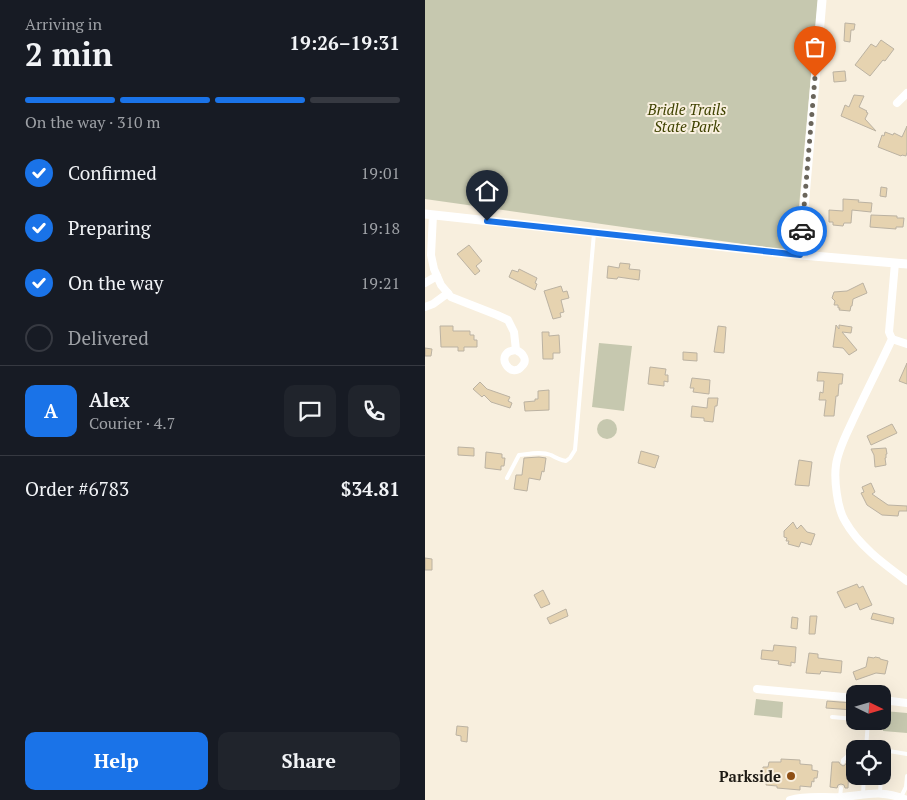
<!DOCTYPE html>
<meta charset="utf-8">
<style>
body{margin:0;font-family:"PT Serif",serif;background:#20242c;color:#f1f3f6;height:100vh;display:flex;flex-direction:column;font-size:19px;white-space:nowrap}
*{box-sizing:border-box;margin:0}
p{font-size:16px;color:#9ea1a6}
.icon{flex:none;width:28px;height:28px;fill:none;stroke:currentColor;stroke-width:2;stroke-linecap:round;stroke-linejoin:round}
.map{position:relative;flex:1;overflow:hidden}
.panel{display:flex;flex-direction:column;background:#171b24;width:425px}
.panel>*{flex:none}
.needle{width:32px;rotate:95deg}
.fabs{position:absolute;left:421px;top:685px;display:grid;gap:10px}
.fabs a{display:grid;place-items:center;width:45px;height:45px;border-radius:10px;background:#171b24;box-shadow:0 5px 20px #0002;font-size:25px}
.pin{position:absolute;display:grid;place-items:center;width:42px;height:42px;color:#fff;margin:-51px -21px;border-radius:50% 50% 50% 0;rotate:-45deg;box-shadow:0 0 5px #0007}
.pin .icon{rotate:45deg}
.courier{position:absolute;display:grid;place-items:center;width:50px;height:50px;margin:-25px;border:4px solid #1a73e8;border-radius:50%;background:#fff;color:#222;box-shadow:0 1px 6px #0007}
.head em{font-style:normal;font-weight:800}
.head div{display:flex;flex-direction:column-reverse}
.head{display:flex;align-items:center;justify-content:space-between;height:85px;padding:0 25px}
h1{font-size:32px;font-weight:800;line-height:38px}
.bar{display:grid;grid-template-columns:repeat(4,1fr);gap:8px 5px;align-content:center;height:60px;padding:0 25px}
.bar i{height:6px;border-radius:4px;background:#363941}
.bar .current{background:#1a73e8}
.bar p{grid-column:span 4}
.line{display:flex;align-items:center;gap:12px;padding:0 25px;border-top:1px solid #363941}
.line div{flex:1}
.round{display:grid;place-items:center;flex:none;width:52px;height:52px;border-radius:10px;background:#20242c}
ol{padding:0 25px;list-style:none}
li{display:flex;align-items:center;gap:15px;height:55px}
li p{margin-inline-start:auto}
li .icon{padding:5px;border-radius:50%;background:#1a73e8;color:#fff;stroke-width:4}
li:last-child{color:#9ea1a6}
li i{width:28px;height:28px;border:2px solid #363941;border-radius:50%}
.action{display:flex;gap:10px;margin-top:auto;padding:10px 25px}
.action a{flex:1;height:58px;border-radius:10px;background:#1a73e8;color:#fff;font-size:20px;font-weight:800;line-height:58px;text-align:center}
.action a+a{background:#20242c;color:#f1f3f6}
main{display:flex;flex:1;min-height:0}
.map>svg:first-child{display:block}
.green{fill:#c6c8af}
.building{fill:#e6d3b0;stroke:#bbb2a2}
.lines{fill:none;stroke-linecap:round;stroke-linejoin:round}
.service{stroke:#fff;stroke-width:4}
.minor{stroke:#fff;stroke-width:8}
.tertiary{stroke:#fff;stroke-width:9}
.done{stroke:#6a655b;stroke-width:5;stroke-dasharray:0 9}
.route{stroke:#1a73e8;stroke-width:6}
.poi-dot{fill:#8e4f14;stroke:#f8efde;stroke-width:2}
.labels{text-anchor:middle;dominant-baseline:central;stroke-width:4;stroke-linejoin:round;paint-order:stroke}
.park-label{font-size:15px;font-style:italic;fill:#3f4200;stroke:#f8efde}
.poi-label{font-size:15px;font-weight:bold;fill:#1e1b15;stroke:#f8efde;text-anchor:end}
</style>
<main>
<section class="panel">
<div class="head"><div><h1>2 min</h1><p>Arriving in</p></div><em>19:26–19:31</em></div>
<div class="bar"><i class="current"></i><i class="current"></i><i class="current"></i><i></i><p>On the way · 310 m</p></div>
<ol>
<li><svg class="icon" aria-label="check" viewBox="0 0 24 24"><path d="M5 12l5 5 9-10"/></svg>Confirmed<p>19:01</p></li>
<li><svg class="icon" aria-label="check" viewBox="0 0 24 24"><path d="M5 12l5 5 9-10"/></svg>Preparing<p>19:18</p></li>
<li><svg class="icon" aria-label="check" viewBox="0 0 24 24"><path d="M5 12l5 5 9-10"/></svg>On the way<p>19:21</p></li>
<li><i></i>Delivered</li>
</ol>
<div class="line" style="height:90px"><b class="round" style="background:#1a73e8;color:#fff">A</b><div><b>Alex</b><p>Courier · 4.7</p></div><a class="round"><svg class="icon" aria-label="chat" viewBox="0 0 24 24"><path d="M4 5h16v11H9l-5 4z"/></svg></a><a class="round"><svg class="icon" aria-label="phone" viewBox="0 0 24 24"><path d="M5 4h4l2 5-3 2q2 4 5 5l2-3 5 2v4C11 20 4 13 5 4z"/></svg></a></div>
<div class="line" style="height:65px"><div>Order #6783</div><b>$34.81</b></div>
<div class="action"><a>Help</a><a>Share</a></div>
</section>
<div class="map">
<svg width="482" height="800" viewBox="0 0 482 800">
<rect width="100%" height="100%" fill="#f8efde"/>
<g class="green">
<path d="M0,0H393L371,239L368,246L361,250L0,199Z"/>
<path d="M174,343L207,346L199,411L167,407Z"/>
<circle cx="182" cy="429" r="10"/>
<path d="M331,699L358,702L357,718L329,715Z"/>
<path d="M459,711L482,713V733L458,731Z"/>
</g>
<g class="building">
<path d="M420,23L430,24L429,30H426L425,42L419,41Z"/>
<path d="M456,40L469,49L460,61L458,60L445,76L430,65L446,44L451,47Z"/>
<path d="M420,71L421,81L409,82L408,72Z"/>
<path d="M429,95L439,96L434,107L442,111L441,112L443,113L440,119L451,131L416,116L420,105L424,107Z"/>
<path d="M482,126V152L481,156L477,155L476,156L453,147L457,135L459,136L460,132L468,135L469,133L477,137Z"/>
<path d="M456,187L462,188L461,197L455,196Z"/>
<path d="M418,199L434,200L433,202L447,203L446,212L427,210L426,223H419L418,226L408,225V222H404V210L418,211Z"/>
<path d="M446,215L472,216V218H479L478,227H471V229L445,227Z"/>
<path d="M44,245L57,261L51,266L55,271L50,275L32,254Z"/>
<path d="M195,263L205,264L204,269L215,270L214,280L193,277L192,279L182,278L183,266L194,268Z"/>
<path d="M94,269L112,278L110,283L112,284L110,290L84,277L87,270L93,272Z"/>
<path d="M438,283L442,293L428,299L427,306H426L425,311L414,310L415,308H413V305H409L410,301L407,298L409,292L422,291Z"/>
<path d="M136,286L138,292L142,291L144,298L136,300L139,312L135,313L136,317L128,319L119,291Z"/>
<path d="M411,325L414,329V325L427,327L426,333L417,332L432,350L424,355L418,348L408,347Z"/>
<path d="M15,326H28V331H45V335H49V340H52V347H39V351H33V347H16Z"/>
<path d="M293,326L301,327L299,353L289,352Z"/>
<path d="M117,332H124V336L134,335L135,353H128V359H118Z"/>
<path d="M0,348L7,349L6,356H0Z"/>
<path d="M258,352L272,353V361L258,360Z"/>
<path d="M482,363V384L474,381Z"/>
<path d="M225,367L241,369L240,375H243V382L239,381V386L223,384Z"/>
<path d="M393,372L418,374L417,384H414L413,396H411L409,416H399L401,400H394L395,392L398,393L399,381H392Z"/>
<path d="M267,378L285,380L284,394L268,392L269,388H265Z"/>
<path d="M55,382L62,389L85,397L83,401L87,403L85,408L66,402L59,395L57,397L48,389Z"/>
<path d="M124,390V410L100,411L99,402L110,401V399H113V391Z"/>
<path d="M283,398H293L292,406H290L288,422L279,421V418L266,417L267,406L282,408Z"/>
<path d="M467,424L472,433L446,445L442,436Z"/>
<path d="M33,447L49,448V456L33,455Z"/>
<path d="M461,448L462,454H461V458H460L461,465L450,467L449,455L446,449Z"/>
<path d="M216,451L234,456L230,468L213,463Z"/>
<path d="M61,452L77,454V458H80L79,466H76V470L60,468Z"/>
<path d="M114,457L121,458L119,472L117,471L115,480L104,478L102,491L89,489L91,475H97L99,458Z"/>
<path d="M374,460L387,462L384,486L370,485Z"/>
<path d="M446,483L450,492L447,494L463,505L482,506V511H474L473,516L457,515L442,505L436,493L439,492L437,487Z"/>
<path d="M368,522L372,529L376,525L382,532L390,534L386,545L376,542L374,547L363,544L364,541H361L362,538L359,537V531Z"/>
<path d="M0,558L7,559V570H0Z"/>
<path d="M432,584L434,588L438,586L447,605L435,610L432,603L420,608L412,592Z"/>
<path d="M118,590L125,604L116,608L109,595Z"/>
<path d="M141,609L143,616L125,624L122,618Z"/>
<path d="M448,613L469,618L468,624L446,619Z"/>
<path d="M385,616H392L390,634H384Z"/>
<path d="M367,617L373,618L372,629L366,628Z"/>
<path d="M349,645L371,647L370,663L366,662V666L353,664L354,661L336,659L337,650L348,651Z"/>
<path d="M384,653L393,654V658L417,661L416,673L396,671L395,674L381,673Z"/>
<path d="M443,657L449,658L450,657L455,658V659L463,661L460,674L451,673L431,680L428,672L441,667Z"/>
<path d="M402,701L428,703V710L401,708Z"/>
<path d="M32,726L43,727L42,742L36,741V736L31,735Z"/>
<path d="M356,759L375,760V764L387,765V770L393,771L392,778H389V782L387,781L386,787L375,786V790L352,788V786L341,785L342,779H339L340,774H337L338,767H343L344,762H356Z"/>
<path d="M407,762H414L415,764L418,766L420,765L422,762L424,763L423,788H420L419,785L416,784L413,785L412,788L405,787Z"/>
</g>
<g class="lines">
<g class="service">
<path d="M82,478L94,455C104,454 116,451 126,455C131,458 135,460 141,461L145,458L150,450L169,233"/>
<path d="M407,717L430,719"/>
<path d="M441,749L443,721"/>
<path d="M458,750L482,754"/>
<path d="M418,762V760L426,753L430,752"/>
<path d="M455,793L456,776"/>
<path d="M438,794L439,776"/>
<path d="M415,797L416,788"/>
<path d="M476,797L481,787L482,776"/>
</g>
<g class="minor">
<path d="M472,103L482,93"/>
<path d="M8,215L6,255L9,269L16,285L26,297L72,315L83,320L89,332L91,350C67,352 86,381 97,366C103,360 98,353 91,350"/>
<path d="M470,263L464,332L467,339C454,367 440,394 427,422C421,435 413,450 411,465C409,479 412,508 420,521C434,546 459,564 482,581"/>
<path d="M0,283L12,276"/>
<path d="M0,307L8,304L23,293"/>
<path d="M467,339L482,344"/>
<path d="M332,689L430,698"/>
<path d="M458,700L482,703"/>
<path d="M365,800C382,795 399,798 416,797C442,795 456,789 482,800"/>
</g>
<g class="tertiary">
<path d="M0,214L365,254L482,264"/>
<path d="M375,255L397,0"/>
</g>
</g>
<g class="lines">
<path class="done" d="M377,231L390,77"/>
<path class="route" d="M62,221L375,255L377,231"/>
</g>
<circle class="poi-dot" cx="366" cy="776" r="5"/>
<g class="labels">
<g class="park-label">
<text x="262" y="109">Bridle Trails<tspan x="262" dy="17">State Park</tspan></text>
</g>
<g class="poi-label">
<text x="356" y="776">Parkside</text>
</g>
</g>
</svg>
<div class="fabs">
<a><svg class="needle" viewBox="-14 -14 28 28"><path d="M0-13l5 13h-10z" fill="#e53935"/><path d="M0 13l5-13h-10z" fill="#9ea1a6"/></svg></a>
<a><svg class="icon" aria-label="locate" viewBox="0 0 24 24"><circle cx="12" cy="12" r="6"/><path d="M12 2v4M12 18v4M2 12h4M18 12h4"/></svg></a>
</div>
<div class="pin" style="left:390px;top:77px;background:#ea580c"><svg class="icon" aria-label="bag" viewBox="0 0 24 24"><path d="M5 8h14l-1 12H6zM9 8a3 3 0 0 1 6 0"/></svg></div>
<div class="pin" style="left:62px;top:221px;background:#1f2937"><svg class="icon" aria-label="home" viewBox="0 0 24 24"><path d="M3 11l9-7 9 7M6 9v11h12V9"/></svg></div>
<div class="courier" style="left:377px;top:231px"><svg class="icon" aria-label="car" viewBox="0 0 24 24"><path d="M5 17H2v-5l4-1 3-4h7l3 4 3 1v5h-3M9 17h6M6 11h13"/><circle cx="7" cy="17" r="2"/><circle cx="17" cy="17" r="2"/></svg></div>
</div>
</main>
